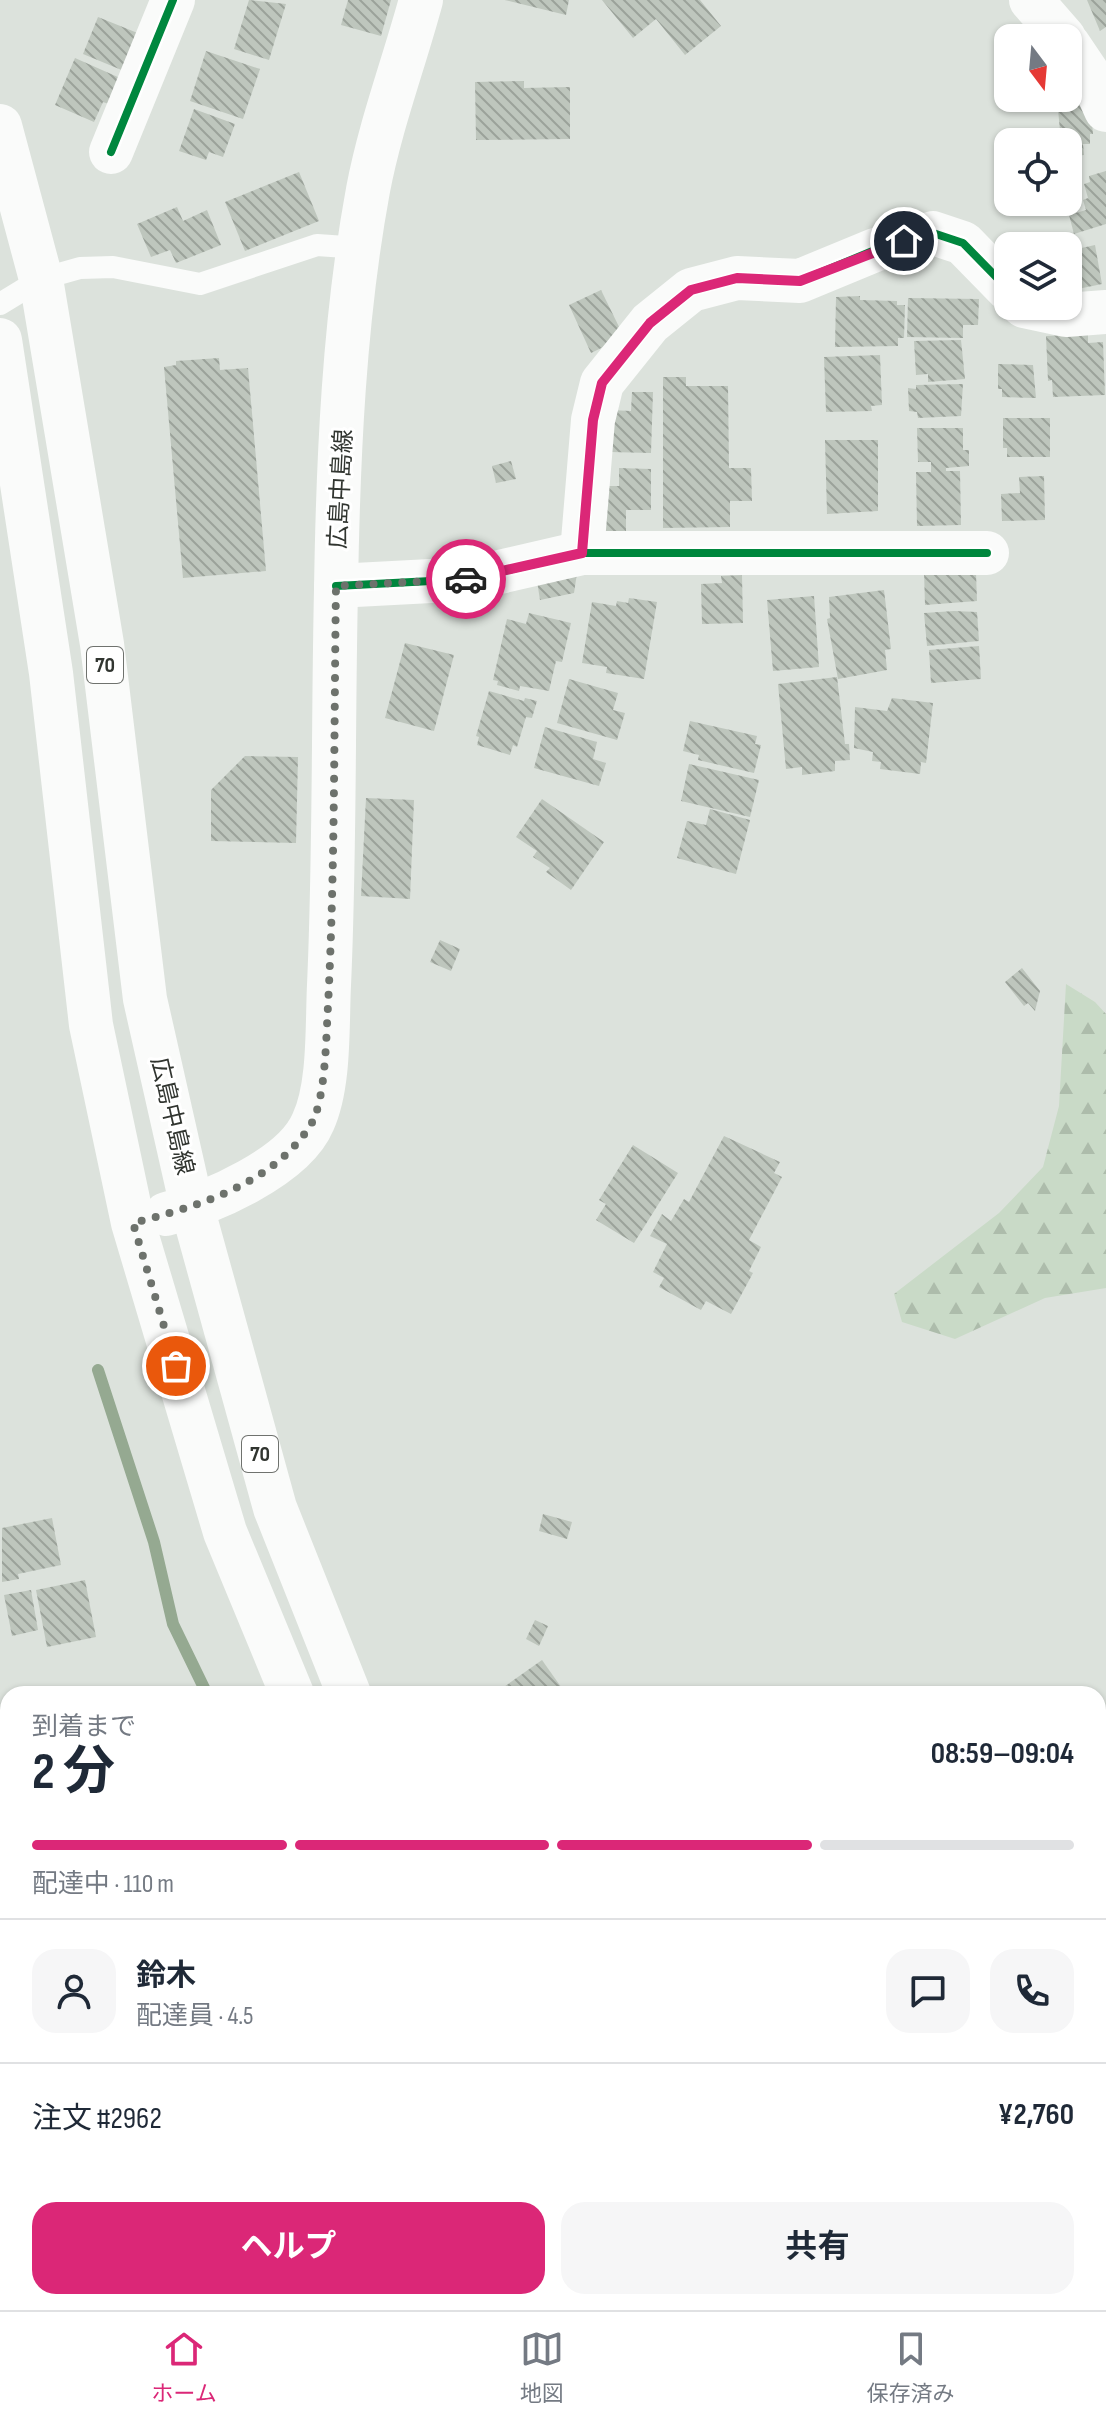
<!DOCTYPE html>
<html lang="ja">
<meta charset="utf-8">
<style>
body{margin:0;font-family:"Sofia Sans Condensed","Noto Sans JP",sans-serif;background:#f6f6f7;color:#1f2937;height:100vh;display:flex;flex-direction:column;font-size:30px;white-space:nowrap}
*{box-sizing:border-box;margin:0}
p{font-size:26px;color:#747a83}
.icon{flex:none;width:44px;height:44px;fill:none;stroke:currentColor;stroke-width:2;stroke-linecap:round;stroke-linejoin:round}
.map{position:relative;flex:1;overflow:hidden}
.panel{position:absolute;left:0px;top:1686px;width:1106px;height:624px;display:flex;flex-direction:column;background:#fff;border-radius:24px 24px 0 0;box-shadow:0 2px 6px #0004}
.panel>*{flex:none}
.needle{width:52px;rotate:164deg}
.fabs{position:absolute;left:994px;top:24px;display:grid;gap:16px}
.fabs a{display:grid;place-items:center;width:88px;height:88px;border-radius:16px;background:#fff;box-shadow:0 2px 6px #0004;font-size:40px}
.pin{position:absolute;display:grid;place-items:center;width:68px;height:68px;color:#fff;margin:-34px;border:4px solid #fff;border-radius:50%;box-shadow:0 2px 8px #0007}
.courier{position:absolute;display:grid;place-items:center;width:80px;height:80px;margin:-40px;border:6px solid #db2777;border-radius:50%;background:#fff;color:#222;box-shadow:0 2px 10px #0007}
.headline em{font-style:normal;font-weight:700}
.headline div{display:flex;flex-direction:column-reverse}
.headline{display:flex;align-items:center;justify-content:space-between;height:136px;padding:0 32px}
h1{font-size:52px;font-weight:700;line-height:60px}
.bar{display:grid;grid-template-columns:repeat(4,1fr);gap:12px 8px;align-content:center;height:96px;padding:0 32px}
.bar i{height:10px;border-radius:6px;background:#e0e1e3}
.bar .on{background:#db2777}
.bar p{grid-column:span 4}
.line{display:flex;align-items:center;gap:20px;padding:0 32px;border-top:2px solid #e0e1e3}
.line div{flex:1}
.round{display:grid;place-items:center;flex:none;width:84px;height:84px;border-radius:24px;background:#f6f6f7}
.primary-button{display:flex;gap:16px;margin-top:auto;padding:16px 32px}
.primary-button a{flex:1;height:92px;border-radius:24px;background:#db2777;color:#fff;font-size:32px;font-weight:700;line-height:92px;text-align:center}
.primary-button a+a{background:#f6f6f7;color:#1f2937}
.tabs{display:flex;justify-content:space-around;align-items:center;height:112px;border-top:2px solid #e0e1e3;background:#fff;font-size:22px;color:#747a83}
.tabs a{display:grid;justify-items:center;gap:4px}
.tabs .on{color:#db2777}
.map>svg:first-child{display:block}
.forest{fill:url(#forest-firs)}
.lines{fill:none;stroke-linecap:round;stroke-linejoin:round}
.stream{stroke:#95a991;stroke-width:12}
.building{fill:url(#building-back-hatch)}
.service{stroke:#fafbfa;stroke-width:22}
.minor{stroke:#fafbfa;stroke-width:44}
.primary{stroke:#fafbfa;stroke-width:44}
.cycleway-casing{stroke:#fff;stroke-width:13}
.cycleway{stroke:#00873e;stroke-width:8}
.done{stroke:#6d726c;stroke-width:8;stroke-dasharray:0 14.4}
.route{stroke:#db2777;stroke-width:10}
.labels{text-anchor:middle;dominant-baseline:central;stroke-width:6;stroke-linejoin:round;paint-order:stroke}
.shield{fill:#fff;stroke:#6f726e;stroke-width:2}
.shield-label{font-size:22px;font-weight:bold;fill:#313530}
.street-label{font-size:24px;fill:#313530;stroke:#fff}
</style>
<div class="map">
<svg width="1106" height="2310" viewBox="0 0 1106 2310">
<defs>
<pattern id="forest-firs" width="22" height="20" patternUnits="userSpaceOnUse" patternTransform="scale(2)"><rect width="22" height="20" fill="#c9dac7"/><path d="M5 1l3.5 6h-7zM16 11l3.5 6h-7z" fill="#adbcab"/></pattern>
<pattern id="building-back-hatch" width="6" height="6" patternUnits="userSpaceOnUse" patternTransform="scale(2)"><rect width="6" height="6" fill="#bec6bd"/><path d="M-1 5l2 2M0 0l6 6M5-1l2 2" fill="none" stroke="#9ba29a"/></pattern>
</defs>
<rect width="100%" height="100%" fill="#dce2dc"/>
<path class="forest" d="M1066,984L1095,1002L1106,1014V1288L1045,1298L955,1339L902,1322L894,1294L999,1213L1043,1167L1059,1106Z"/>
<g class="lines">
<g class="stream">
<path d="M98,1370L154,1542L173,1624L207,1694"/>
<path d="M470,2302L473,2310"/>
</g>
</g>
<g class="building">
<path d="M249,0L286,4L269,60L234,49Z"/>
<path d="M348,0H391L381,36L341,25Z"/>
<path d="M505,0H569L566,15Z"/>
<path d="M602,0H700L721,26L685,55L656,19L633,38Z"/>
<path d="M1087,0H1106V27L1100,31Z"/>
<path d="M98,17L140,34L124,71L83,54Z"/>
<path d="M206,51L260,69L243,119L190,101Z"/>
<path d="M75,58L120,78L109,104L103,102L94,122L55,105Z"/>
<path d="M1068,77L1089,89L1093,134H1090V144H1083L1084,155L1068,157V142H1061L1057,98H1068Z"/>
<path d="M524,81V88L570,87V139L476,140L475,82Z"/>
<path d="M194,109L235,124L223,157L209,152L206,160L179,151Z"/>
<path d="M1106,171V224L1074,234L1069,215L1086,210L1083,200L1088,198L1084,184L1090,182L1089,176Z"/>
<path d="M299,172L319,221L245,251L225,202Z"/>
<path d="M177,207L183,221L207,210L221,245L176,263L170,250L151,257L137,224Z"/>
<path d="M1095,245L1102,284L1068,291V251Z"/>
<path d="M601,290L624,337L591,353L569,305Z"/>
<path d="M860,296V300L897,301V305H905L904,338H898V346L835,347L836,297Z"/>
<path d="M908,298L979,299L978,325H963V338L907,337Z"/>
<path d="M1088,334V343L1103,342L1105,395L1053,397L1052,380L1048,381L1046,336Z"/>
<path d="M961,340L965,379L928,382V374L916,375L914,341Z"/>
<path d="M880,355L882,405L871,406L872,411L826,412L824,357Z"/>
<path d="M219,358L220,370L248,368L266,571L183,578L164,367L176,365V361Z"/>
<path d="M998,364L1033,365L1036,398L1002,397V389H998Z"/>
<path d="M663,377H686V386H728L729,468H751L752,501H730V527L663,528Z"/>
<path d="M963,384L961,416L918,418L917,412L909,411L908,388L916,389V385Z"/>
<path d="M632,392H653L651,453L610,452V410L631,411Z"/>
<path d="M1003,418H1050V457H1007V448H1003Z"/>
<path d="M917,428H963V450H969V466L946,468V471H960L961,525L917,526L916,472H931V462H918Z"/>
<path d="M825,440H878V511L827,514Z"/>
<path d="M511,461L516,479L496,483L492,466Z"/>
<path d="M619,468L651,469V510H626V531H605L606,486H619Z"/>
<path d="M1044,476L1045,520L1002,521L1001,494L1020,493L1019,477Z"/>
<path d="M924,571L976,573L977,601L925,605Z"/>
<path d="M577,573L574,593L540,600L537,581Z"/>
<path d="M742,575L743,623L702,624L701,584L722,583L721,576Z"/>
<path d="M884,590L891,649L885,650L887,670L838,679L827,619L830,618L829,597Z"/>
<path d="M814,596L819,667L773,671L767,600Z"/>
<path d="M629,598L657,602L644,679L606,673L607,667L582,663L592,602L616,606L617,601L628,603Z"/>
<path d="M954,611L977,612L979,641L927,646L924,613Z"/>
<path d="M529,613L571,623L562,662L556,661L549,691L520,686L519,691L497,685L498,681L493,680L507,619L526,624Z"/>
<path d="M405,643L454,655L434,731L385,718Z"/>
<path d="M979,646L981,679L931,683L929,650Z"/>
<path d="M837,677L845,744H849L850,760L835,761V771L802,775V767L786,769L778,684Z"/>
<path d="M569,679L618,693L613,710L625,713L617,740L557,723Z"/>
<path d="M489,691L524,701L525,698L537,701L532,718L526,717L517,747L513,745L510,755L477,745L479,737L476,736Z"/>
<path d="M892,698L933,703L926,763L921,762L920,774L880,769L881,762L872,761L873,752L854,748L855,707L887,711Z"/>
<path d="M690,721L757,736L755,744L761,745L754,773L698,760L699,755L683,751Z"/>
<path d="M545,727L597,742L593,759L606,763L599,786L534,768Z"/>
<path d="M245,756L298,757L296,843L211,841V790Z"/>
<path d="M689,764L759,780L750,817L681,801Z"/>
<path d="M366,798L414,800L410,899L361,896Z"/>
<path d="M542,799L604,842L571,890L546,872L550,868L533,857L537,851L516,837Z"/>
<path d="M710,809L750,820L736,874L677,858L687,821L706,825Z"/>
<path d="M440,940L460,949L451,971L430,962Z"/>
<path d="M1022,968L1040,991L1035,1011L1028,1003L1024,1006L1005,982Z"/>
<path d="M724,1136L780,1162L774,1173L782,1177L749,1240L761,1247L749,1271L753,1273L731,1314L706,1301L701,1310L659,1287L664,1278L653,1272L667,1244L650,1236L662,1214L671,1221L684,1199L689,1202Z"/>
<path d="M633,1145L678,1173L634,1243L596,1220L606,1204L599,1200Z"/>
<path d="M543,1514L572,1522L567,1539L539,1531Z"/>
<path d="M52,1518L61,1565L18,1574L19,1579L2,1582V1528Z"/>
<path d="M85,1580L96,1637L47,1647L36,1590Z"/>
<path d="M31,1590L38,1630L12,1636L4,1595Z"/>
<path d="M535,1620L548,1626L539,1646L526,1639Z"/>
<path d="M542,1660L566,1694H494Z"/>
<path d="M77,1688V1694H14V1689Z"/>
<path d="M88,2302H111L121,2310H82Z"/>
<path d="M824,2302H897L904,2308L817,2310Z"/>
<path d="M1032,2302H1082L1083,2310H1032Z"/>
</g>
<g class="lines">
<path class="service" d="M0,304L41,279L80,268L113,267L200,284L317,245L360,248"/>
<g class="minor">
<path d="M1031,0L1064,38"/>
<path d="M1068,44L1093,81L1106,110"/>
<path d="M111,152L173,0"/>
<path d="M1024,306L1066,315L1106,312"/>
<path d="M582,553L593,420L602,383L650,323L691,290L737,278L800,281L875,250L933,233L963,243L1008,289"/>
<path d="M336,586L469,579L582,553H987"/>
<path d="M322,2310L323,2302"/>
</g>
<g class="primary">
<path d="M0,126L41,279L102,644L145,999L192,1207L275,1508L349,1694"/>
<path d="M0,340L51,673L91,1025L133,1223L225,1532L292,1694"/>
<path d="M166,1214C211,1203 294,1167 313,1122C330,1085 327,1026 329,985C335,854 333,722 336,590C338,458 344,320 368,190C380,126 404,63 421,0"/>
<path d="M531,2302L533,2310"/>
<path d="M588,2302L590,2310"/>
</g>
<defs>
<g id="cycleway">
<path d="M111,152L173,0"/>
<path d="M582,553L593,420L602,383L650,323L691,290L737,278L800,281L875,250L933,233L963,243L1008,289"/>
<path d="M336,586L469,579L582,553H987"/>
</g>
</defs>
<use href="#cycleway" class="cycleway-casing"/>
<use href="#cycleway" class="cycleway"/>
</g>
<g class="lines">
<path class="done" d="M176,1366L133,1223C196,1207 273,1184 310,1126C326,1102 326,1036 328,1006C335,867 334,726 336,586L466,579"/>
<path class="route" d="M466,579L582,553L593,420L602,383L650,323L691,290L737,278L800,281L904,241"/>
</g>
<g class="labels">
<g class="shield">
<rect x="87" y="647" width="36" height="36" rx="6"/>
<rect x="242" y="1436" width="36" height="36" rx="6"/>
</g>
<g class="shield-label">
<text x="105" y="665">70</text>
<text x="260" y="1454">70</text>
</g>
<g class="street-label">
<text transform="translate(341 489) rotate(-87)">広島中島線</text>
<text transform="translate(172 1116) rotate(77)">広島中島線</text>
</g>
</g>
</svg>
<div class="fabs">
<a><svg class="needle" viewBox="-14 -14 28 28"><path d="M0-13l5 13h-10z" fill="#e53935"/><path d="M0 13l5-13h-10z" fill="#747a83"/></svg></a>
<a><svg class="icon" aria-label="locate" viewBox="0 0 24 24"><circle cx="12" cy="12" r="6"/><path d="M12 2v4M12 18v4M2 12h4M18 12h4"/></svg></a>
<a><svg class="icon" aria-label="layers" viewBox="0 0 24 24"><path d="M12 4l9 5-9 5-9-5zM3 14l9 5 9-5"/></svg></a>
</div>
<div class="pin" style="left:176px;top:1366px;background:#ea580c"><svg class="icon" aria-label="bag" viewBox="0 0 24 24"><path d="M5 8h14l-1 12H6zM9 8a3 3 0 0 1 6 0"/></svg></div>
<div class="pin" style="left:904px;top:241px;background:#1f2937"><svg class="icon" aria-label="home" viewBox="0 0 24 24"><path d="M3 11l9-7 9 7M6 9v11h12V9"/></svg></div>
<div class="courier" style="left:466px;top:579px"><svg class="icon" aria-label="car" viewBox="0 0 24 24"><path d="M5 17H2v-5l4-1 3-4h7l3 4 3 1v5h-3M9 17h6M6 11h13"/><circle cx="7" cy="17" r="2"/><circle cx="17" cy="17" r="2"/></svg></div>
<section class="panel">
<div class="headline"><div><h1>2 分</h1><p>到着まで</p></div><em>08:59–09:04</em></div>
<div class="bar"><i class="on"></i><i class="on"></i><i class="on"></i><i></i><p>配達中 · 110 m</p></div>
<div class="line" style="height:144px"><a class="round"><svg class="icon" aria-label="person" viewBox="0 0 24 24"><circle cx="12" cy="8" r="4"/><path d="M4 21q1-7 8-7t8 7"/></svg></a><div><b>鈴木</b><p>配達員 · 4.5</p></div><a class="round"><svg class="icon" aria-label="chat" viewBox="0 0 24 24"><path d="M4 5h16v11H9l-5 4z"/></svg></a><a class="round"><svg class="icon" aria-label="phone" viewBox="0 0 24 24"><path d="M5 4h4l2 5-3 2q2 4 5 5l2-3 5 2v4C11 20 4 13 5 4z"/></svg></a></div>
<div class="line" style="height:104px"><div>注文 #2962</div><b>¥2,760</b></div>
<div class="primary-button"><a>ヘルプ</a><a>共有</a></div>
</section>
</div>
<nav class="tabs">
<a class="on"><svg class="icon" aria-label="home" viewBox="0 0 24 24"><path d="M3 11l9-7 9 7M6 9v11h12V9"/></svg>ホーム</a>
<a><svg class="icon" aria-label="map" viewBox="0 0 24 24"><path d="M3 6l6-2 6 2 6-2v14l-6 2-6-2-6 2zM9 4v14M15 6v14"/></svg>地図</a>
<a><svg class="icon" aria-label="saved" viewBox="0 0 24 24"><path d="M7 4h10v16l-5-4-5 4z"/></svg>保存済み</a>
</nav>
